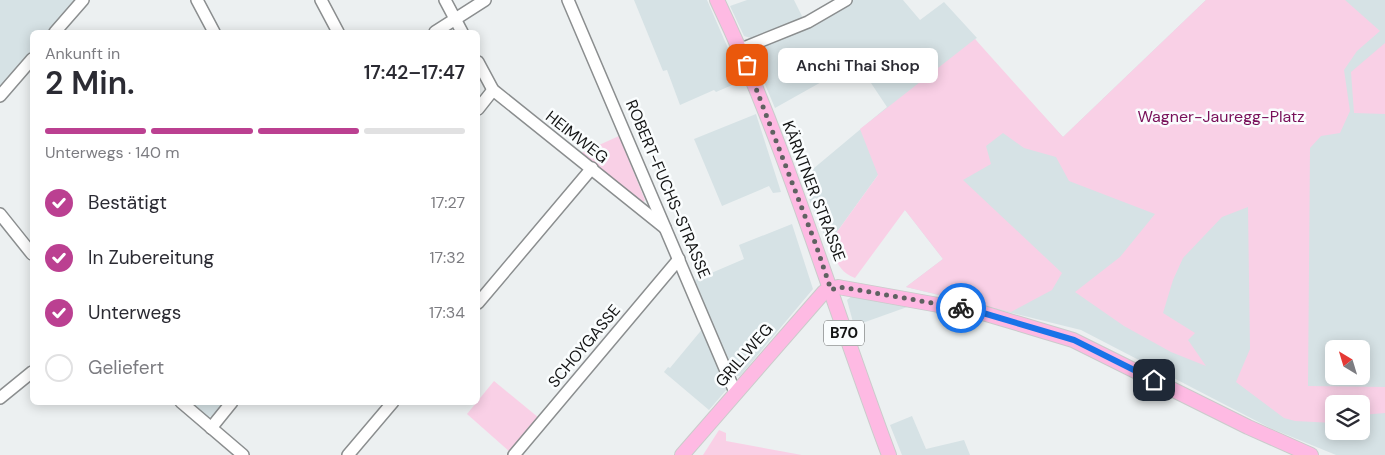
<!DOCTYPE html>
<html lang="de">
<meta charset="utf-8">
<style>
body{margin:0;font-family:"DM Sans",sans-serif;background:#f2f2f3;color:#2b2b33;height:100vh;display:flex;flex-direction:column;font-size:19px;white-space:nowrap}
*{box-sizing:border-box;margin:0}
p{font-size:16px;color:#7c7c81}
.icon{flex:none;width:28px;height:28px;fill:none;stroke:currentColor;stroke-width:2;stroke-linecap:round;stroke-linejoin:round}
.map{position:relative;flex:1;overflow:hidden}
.drawer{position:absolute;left:30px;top:30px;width:450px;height:375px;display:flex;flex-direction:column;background:#fff;border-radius:8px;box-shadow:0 2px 12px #0003}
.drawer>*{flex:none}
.needle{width:32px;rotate:322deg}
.tools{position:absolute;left:1325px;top:340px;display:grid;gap:10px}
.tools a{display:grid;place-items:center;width:45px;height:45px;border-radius:8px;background:#fff;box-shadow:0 2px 12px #0003;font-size:25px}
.pin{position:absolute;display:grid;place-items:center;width:42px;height:42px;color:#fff;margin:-21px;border-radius:10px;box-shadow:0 2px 8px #0006}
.courier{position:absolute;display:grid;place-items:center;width:50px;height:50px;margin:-25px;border:4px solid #1a73e8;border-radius:50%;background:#fff;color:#222;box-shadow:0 1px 6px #0007}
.bubble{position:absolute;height:35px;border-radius:8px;background:#fff;box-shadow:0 2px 12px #0003;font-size:16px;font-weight:600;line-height:35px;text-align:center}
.summary em{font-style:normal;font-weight:600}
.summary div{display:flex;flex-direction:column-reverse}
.summary{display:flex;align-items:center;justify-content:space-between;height:85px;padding:0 15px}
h1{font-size:32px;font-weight:600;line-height:38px}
.bar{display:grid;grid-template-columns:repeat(4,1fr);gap:8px 5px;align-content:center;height:60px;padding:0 15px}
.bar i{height:6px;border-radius:4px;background:#e1e1e2}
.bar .on{background:#bb4091}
.bar p{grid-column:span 4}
ol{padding:0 15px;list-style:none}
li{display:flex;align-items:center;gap:15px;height:55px}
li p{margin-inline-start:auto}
li .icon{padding:5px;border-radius:50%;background:#bb4091;color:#fff;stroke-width:4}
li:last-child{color:#7c7c81}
li i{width:28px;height:28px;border:2px solid #e1e1e2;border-radius:50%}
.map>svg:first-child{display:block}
.built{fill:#d6e2e5;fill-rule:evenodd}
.green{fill:#f9d0e6}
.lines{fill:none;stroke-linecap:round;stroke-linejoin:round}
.minor-casing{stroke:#8b8e8f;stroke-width:14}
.major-casing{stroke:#cbcbcb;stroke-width:16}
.minor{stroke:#fff;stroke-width:11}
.major{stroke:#febae3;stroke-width:14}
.done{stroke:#5f6161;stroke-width:5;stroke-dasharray:0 9}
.route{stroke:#1a73e8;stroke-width:6}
.labels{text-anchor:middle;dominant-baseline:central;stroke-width:5;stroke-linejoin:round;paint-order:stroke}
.shield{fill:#fafdfe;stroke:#585a5a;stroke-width:1}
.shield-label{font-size:15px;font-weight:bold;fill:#131414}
.park-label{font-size:16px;fill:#780f59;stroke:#fafdfe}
.street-label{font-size:16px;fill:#131414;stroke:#fafdfe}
</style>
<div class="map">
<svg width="1385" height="455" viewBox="0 0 1385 455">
<rect width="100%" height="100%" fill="#ecf0f1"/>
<g class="built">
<path d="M0,0H76L47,32H32V50L0,88Z"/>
<path d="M634,0H707L744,85L737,83L716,92L714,90L680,105L667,70L663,71Z"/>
<path d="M747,0H794L803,18L834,0H903L920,20L944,2L977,38L975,39L987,55L1063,137L1206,0H1385V455H1336L1270,428L1081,330L906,287L943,259L878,175L829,243L827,242L801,179L887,107L857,62L775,108L753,56L756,51L751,38L744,36L730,6ZM1334,349H1361V376H1334ZM1334,404H1361V431H1334Z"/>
<path d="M756,114L781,192L773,193L769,186L722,206L694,139Z"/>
<path d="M792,224L813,289L740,376H737L733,375L722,350L695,280L744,259L739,245Z"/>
<path d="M852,296L868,298L910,306L854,326L847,300Z"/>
<path d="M704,327L728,385L727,389L709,410L664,372L668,367L670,368Z"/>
<path d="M191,403H224L213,416L207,417Z"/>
<path d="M912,416L926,449L964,440L970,455H902L890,425Z"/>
</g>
<g class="green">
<path d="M1206,0H1345L1380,31L1357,51L1344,70L1350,111L1340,133L1321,136L1310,148L1308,386L1385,387V413L1361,415V404H1334V423L1295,421L1284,418L1236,382L1250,349L1248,207L1222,217L1183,258L1173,280L1163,313L1195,333L1188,340L1206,366L1171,352L1124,326L1075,292L1120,257L1155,214L1069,181L1056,157L1024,148L1003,133L986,146L991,164L963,180L1062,273L1052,290L1011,312L906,287L943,259L905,210L855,278C838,272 836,259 829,243L878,175L860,129L975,39L1063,137Z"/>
<path d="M1385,43V114L1354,113L1351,72Z"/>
<path d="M619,136L645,200L642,204L579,154Z"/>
<path d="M494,381L539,418L510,452L467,414Z"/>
<path d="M719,430L726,433V441L802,455H703Z"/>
</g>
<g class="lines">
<defs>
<g id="minor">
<path d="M197,0L214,32"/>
<path d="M321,0L338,32"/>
<path d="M445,0L462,32"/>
<path d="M568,0L735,392"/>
<path d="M55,32L83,0"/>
<path d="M435,32L485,0"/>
<path d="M741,49L808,22L846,0"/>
<path d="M478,62L493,90L665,228"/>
<path d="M0,96L32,59"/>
<path d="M478,109L493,90"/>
<path d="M0,214L32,254"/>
<path d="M478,303L592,168"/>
<path d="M0,398L32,372"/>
<path d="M181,402L243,455"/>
<path d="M211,428L232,402"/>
<path d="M348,455L393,402"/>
<path d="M514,455L679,259"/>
</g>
<g id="major">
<path d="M717,0C787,147 832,303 889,455"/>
<path d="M682,455L824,292L838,287L983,313L1073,340L1248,427L1311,455"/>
</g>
</defs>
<use href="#minor" class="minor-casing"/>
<use href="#major" class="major-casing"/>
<use href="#minor" class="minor"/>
<use href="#major" class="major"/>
</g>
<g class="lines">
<path class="done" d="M747,65L816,245L831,290L838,287L847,288L961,308"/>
<path class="route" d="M961,308L983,313L1074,340L1154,380"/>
</g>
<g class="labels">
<rect class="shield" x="824" y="320.5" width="40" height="25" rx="4"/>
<g class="shield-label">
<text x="844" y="333">B70</text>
</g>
<g class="park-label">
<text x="1221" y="116">Wagner-Jauregg-Platz</text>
</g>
<g class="street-label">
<text transform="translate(577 137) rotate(38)">HEIMWEG</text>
<text transform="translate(668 189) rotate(67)">ROBERT-FUCHS-STRASSE</text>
<text transform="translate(814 191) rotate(69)">KÄRNTNER STRASSE</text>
<text transform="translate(584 346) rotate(-50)">SCHOYGASSE</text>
<text transform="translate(744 355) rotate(-49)">GRILLWEG</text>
</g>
</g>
</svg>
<div class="tools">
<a><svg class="needle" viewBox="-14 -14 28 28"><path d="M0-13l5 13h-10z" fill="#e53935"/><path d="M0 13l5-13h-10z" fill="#7c7c81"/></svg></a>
<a><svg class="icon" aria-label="layers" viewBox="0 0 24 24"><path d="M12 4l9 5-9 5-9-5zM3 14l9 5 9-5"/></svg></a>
</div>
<div class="pin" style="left:747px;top:65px;background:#ea580c"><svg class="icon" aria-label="bag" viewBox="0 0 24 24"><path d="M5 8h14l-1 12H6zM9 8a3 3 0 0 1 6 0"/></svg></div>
<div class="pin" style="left:1154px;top:380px;background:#1f2937"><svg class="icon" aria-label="home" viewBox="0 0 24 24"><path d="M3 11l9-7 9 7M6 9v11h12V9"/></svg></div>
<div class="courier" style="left:961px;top:308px"><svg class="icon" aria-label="bike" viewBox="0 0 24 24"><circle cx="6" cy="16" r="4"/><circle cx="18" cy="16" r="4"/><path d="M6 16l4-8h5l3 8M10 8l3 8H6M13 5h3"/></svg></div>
<div class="bubble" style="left:778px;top:48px;width:160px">Anchi Thai Shop</div>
<section class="drawer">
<div class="summary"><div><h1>2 Min.</h1><p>Ankunft in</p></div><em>17:42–17:47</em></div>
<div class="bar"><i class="on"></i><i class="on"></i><i class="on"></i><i></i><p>Unterwegs · 140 m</p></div>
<ol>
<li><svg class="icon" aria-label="check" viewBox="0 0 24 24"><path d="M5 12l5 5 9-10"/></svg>Bestätigt<p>17:27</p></li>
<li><svg class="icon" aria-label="check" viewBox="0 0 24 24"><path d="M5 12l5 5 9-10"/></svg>In Zubereitung<p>17:32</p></li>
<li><svg class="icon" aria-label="check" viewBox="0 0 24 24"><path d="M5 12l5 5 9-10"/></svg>Unterwegs<p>17:34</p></li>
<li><i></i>Geliefert</li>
</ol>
</section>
</div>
